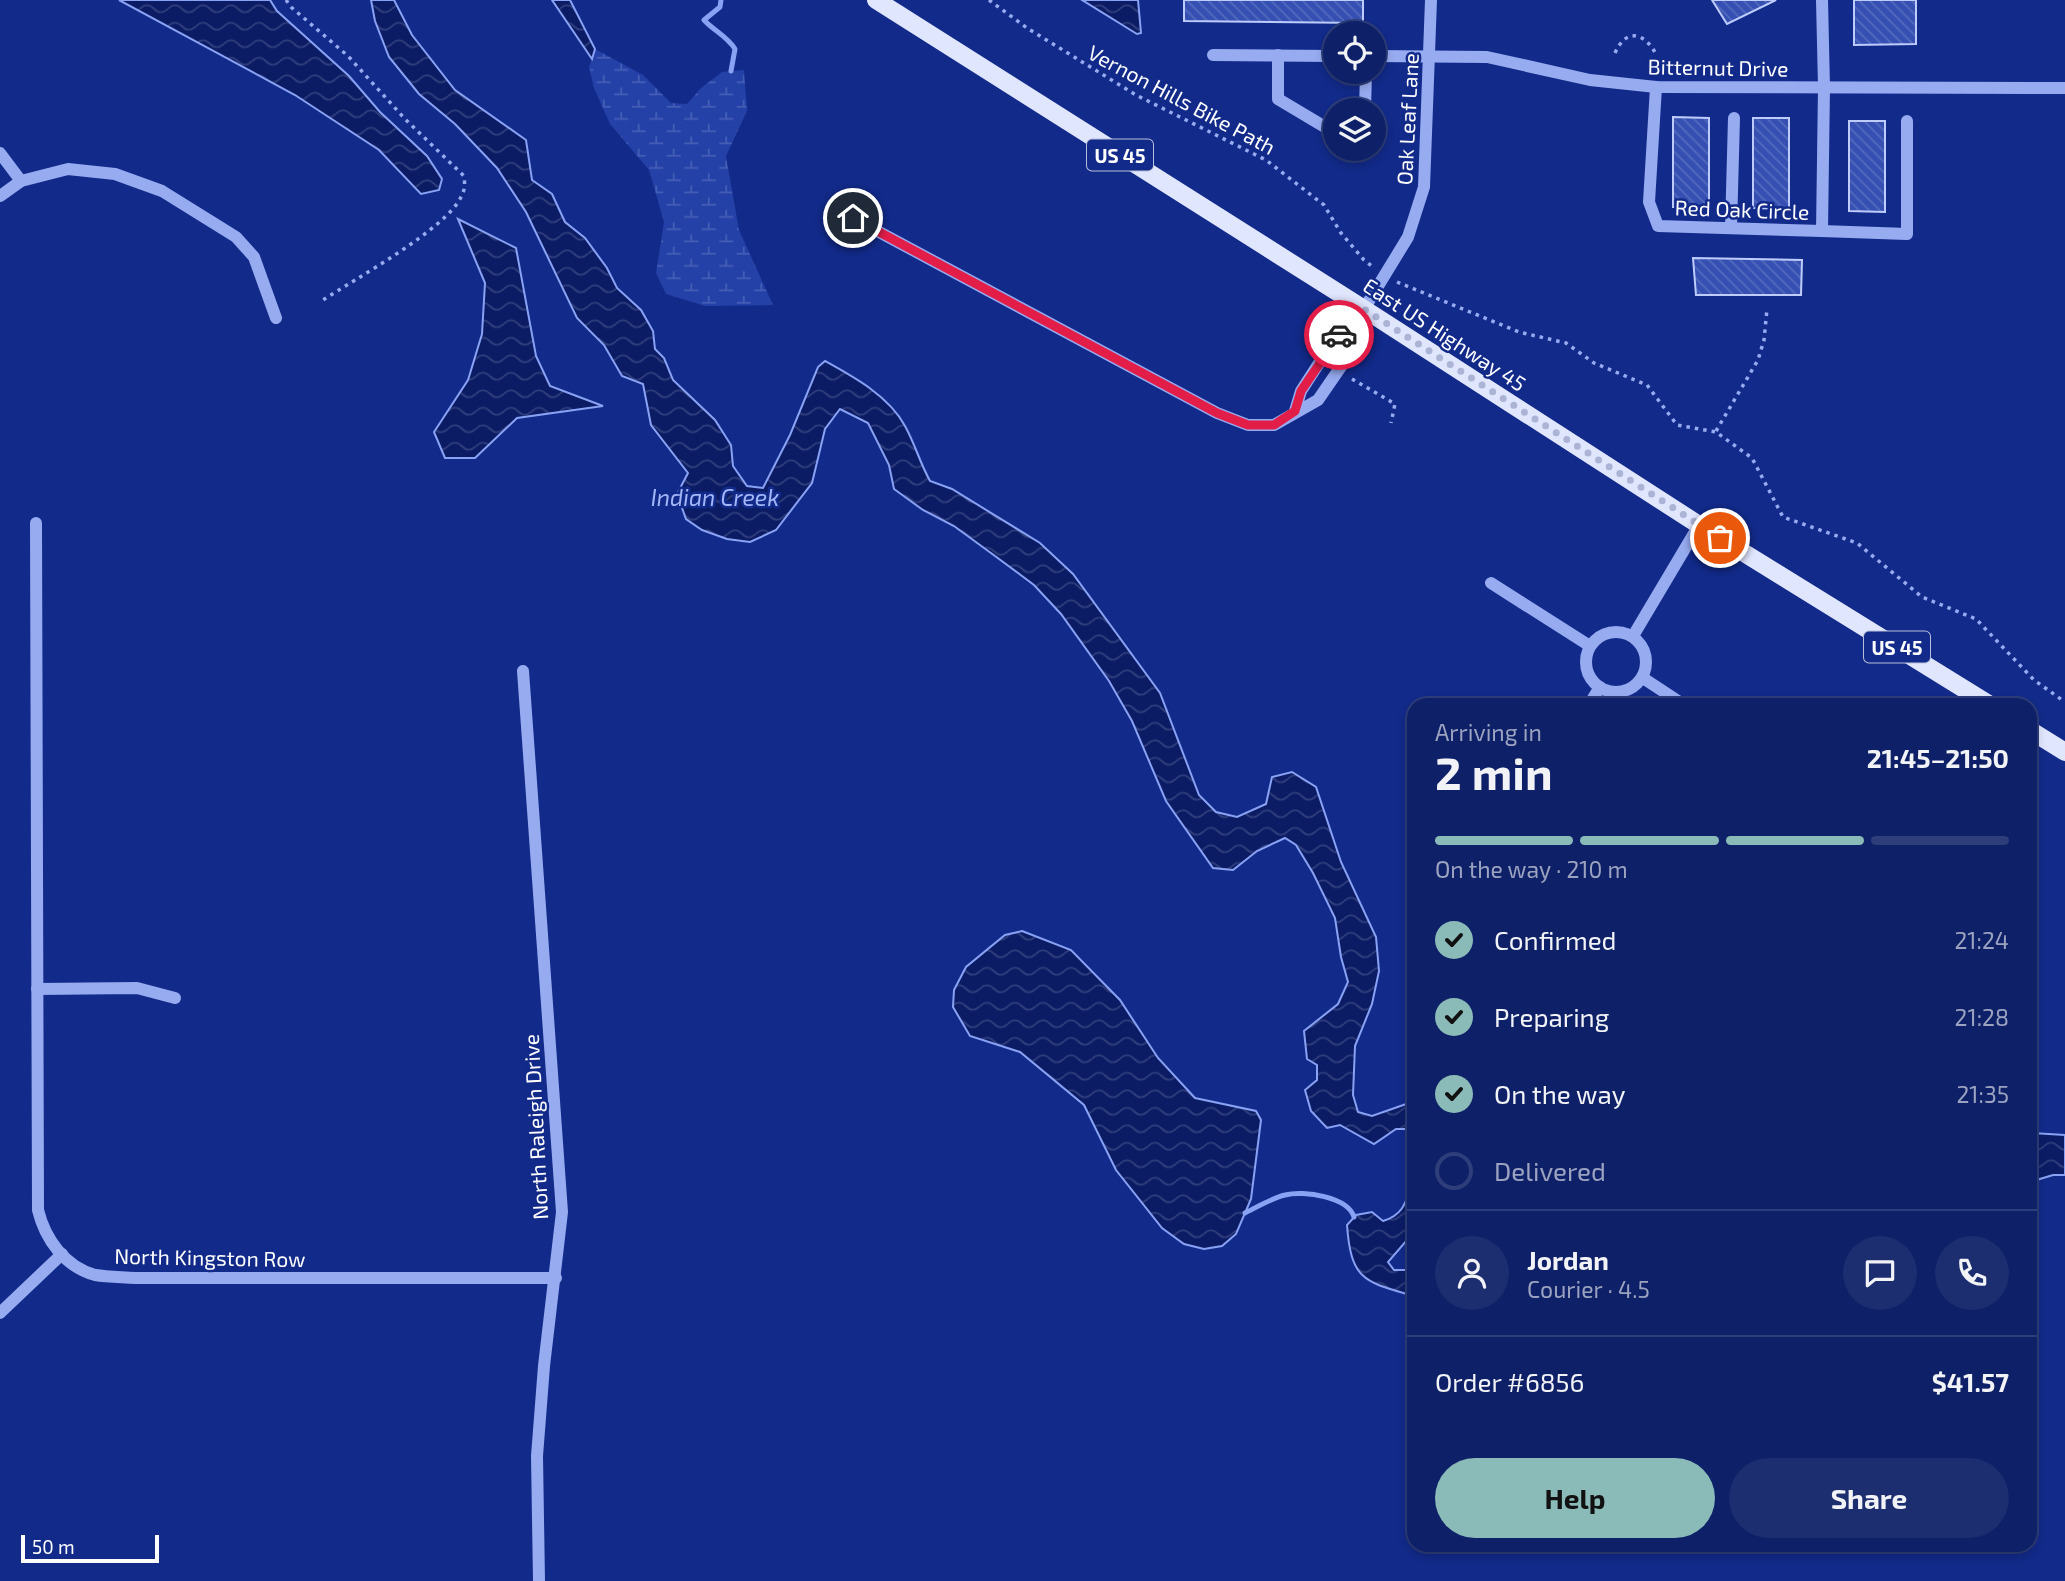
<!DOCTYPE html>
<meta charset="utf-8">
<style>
body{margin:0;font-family:"Exo 2",sans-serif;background:#1c2d70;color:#f1f3f6;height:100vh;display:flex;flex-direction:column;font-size:26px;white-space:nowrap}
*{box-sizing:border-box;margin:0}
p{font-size:23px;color:#9ba3c0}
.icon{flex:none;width:38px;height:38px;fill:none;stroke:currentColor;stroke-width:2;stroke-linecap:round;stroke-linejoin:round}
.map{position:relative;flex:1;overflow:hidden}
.side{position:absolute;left:1407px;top:698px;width:630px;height:854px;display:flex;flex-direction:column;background:#0e2067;border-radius:21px;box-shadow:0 4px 10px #0003,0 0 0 2px #2e3e7b}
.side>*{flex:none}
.buttons{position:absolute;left:1323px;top:21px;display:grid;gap:14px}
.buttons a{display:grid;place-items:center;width:63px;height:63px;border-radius:50%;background:#0e2067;box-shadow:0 4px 10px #0003,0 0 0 2px #2e3e7b;font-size:35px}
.scale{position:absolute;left:21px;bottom:18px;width:138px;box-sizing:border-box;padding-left:7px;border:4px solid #fff;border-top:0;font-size:19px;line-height:24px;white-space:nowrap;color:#fff;-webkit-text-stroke:5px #122a89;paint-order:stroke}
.pin{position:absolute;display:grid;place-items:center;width:60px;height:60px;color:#fff;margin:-30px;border:4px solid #fff;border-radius:50%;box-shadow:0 2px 7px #0007}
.courier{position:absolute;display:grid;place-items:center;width:70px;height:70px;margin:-35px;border:5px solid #e11d48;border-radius:50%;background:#fff;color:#222;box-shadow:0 2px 9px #0007}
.summary em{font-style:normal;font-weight:700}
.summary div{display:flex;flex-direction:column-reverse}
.summary{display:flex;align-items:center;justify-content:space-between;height:119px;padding:0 28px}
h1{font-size:46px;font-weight:700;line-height:52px}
.bar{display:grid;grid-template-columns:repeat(4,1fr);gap:10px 7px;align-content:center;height:84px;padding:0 28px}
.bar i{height:9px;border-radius:5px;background:#2e3e7b}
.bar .active{background:#8bbbb9}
.bar p{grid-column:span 4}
.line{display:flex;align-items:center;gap:18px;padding:0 28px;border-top:2px solid #2e3e7b}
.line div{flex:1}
.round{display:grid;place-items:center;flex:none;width:74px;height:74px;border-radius:37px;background:#1c2d70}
ol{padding:0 28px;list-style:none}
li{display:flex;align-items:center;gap:21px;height:77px}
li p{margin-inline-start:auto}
li .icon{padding:7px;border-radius:50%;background:#8bbbb9;color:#111;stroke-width:4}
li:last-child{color:#9ba3c0}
li i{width:38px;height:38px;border:4px solid #2e3e7b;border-radius:50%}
.cta{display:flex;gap:14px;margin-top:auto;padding:14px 28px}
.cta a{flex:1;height:80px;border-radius:42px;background:#8bbbb9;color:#111;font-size:28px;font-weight:700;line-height:80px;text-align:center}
.cta a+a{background:#1c2d70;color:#f1f3f6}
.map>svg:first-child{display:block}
.wetland{fill:url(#wetland-marsh)}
.water{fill:url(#water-waves);stroke:#89a2f4;stroke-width:2}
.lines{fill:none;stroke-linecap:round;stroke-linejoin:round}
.stream{stroke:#89a2f4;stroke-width:5}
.building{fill:url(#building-back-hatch);stroke:#beccfc;stroke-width:2}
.path{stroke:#97abf1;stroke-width:3.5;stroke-dasharray:3.5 5;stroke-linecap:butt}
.minor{stroke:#97abf1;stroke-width:12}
.major{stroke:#e1e6ff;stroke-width:18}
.done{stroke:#acb4d6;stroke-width:7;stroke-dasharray:0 12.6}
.route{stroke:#e11d48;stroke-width:9}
.labels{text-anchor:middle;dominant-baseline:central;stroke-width:5;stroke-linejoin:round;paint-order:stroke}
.shield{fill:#122a89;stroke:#b8bfdc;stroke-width:2}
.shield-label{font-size:19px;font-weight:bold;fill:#fff}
.street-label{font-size:21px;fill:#fff;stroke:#122a89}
.water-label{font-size:23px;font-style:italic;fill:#a3b6f8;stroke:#122a89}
</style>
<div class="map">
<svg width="2065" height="1581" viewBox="0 0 2065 1581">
<defs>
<pattern id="wetland-marsh" width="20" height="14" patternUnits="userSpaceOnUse" patternTransform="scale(1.75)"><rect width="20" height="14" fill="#2441a8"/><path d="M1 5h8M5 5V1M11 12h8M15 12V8" fill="none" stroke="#455eb5"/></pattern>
<pattern id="water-waves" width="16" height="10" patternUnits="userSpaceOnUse" patternTransform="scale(1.75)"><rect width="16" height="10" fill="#0b1c65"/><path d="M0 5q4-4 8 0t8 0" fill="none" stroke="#303e7c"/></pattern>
<pattern id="building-back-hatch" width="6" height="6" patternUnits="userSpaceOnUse" patternTransform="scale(1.75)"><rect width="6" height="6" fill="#3550b2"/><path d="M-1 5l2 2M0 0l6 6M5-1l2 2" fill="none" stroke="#536abe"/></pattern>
</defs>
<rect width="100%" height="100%" fill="#122a89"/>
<path class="wetland" d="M595,49L643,75L671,103L687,104L701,88L722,72L744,70L747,111L726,156L739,230L773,305L705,306L666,294L656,273L664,222L649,170L610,124L594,88L589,67Z"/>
<g class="water">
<path d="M119,0H270L277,11L349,76L380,112L427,156L442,179L439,190L421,194L379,150L295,95Z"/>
<path d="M371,0H394L412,35L455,90L526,140L532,180L552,194L565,222L585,238L607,268L617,288L641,310L653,331L655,349L664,358L673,380L715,420L731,445L733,466L747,486L763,488L790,435L818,367L825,361C854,377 889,396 905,426C915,444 920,463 930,481L952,489L1040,543L1073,574L1160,693L1199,795L1216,812L1237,817L1266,804L1272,777L1292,772L1316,787L1341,862L1376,937L1379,971L1372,1004L1355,1046L1353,1095L1358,1112L1372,1116L1412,1102L1414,1104V1135L1407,1129H1396L1374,1144L1340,1125L1327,1128L1311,1111L1305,1090L1317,1080V1065L1307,1059L1304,1031L1338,1004L1348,982L1341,957L1335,918L1313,873L1296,845L1285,838L1257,851L1233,870L1213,868L1166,801L1132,721L1109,681L1061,614L1034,585L995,556L954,526L923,510L894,489L889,465L868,423L840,409L825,429L812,483L776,530L750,542L727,539L702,530L686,519L677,494L688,473L651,425L643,384L622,376L604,345L577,318L526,212L497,168L455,124L419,94L389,57L375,21Z"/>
<path d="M552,0H570L595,49L592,59Z"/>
<path d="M1082,0H1138L1141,33L1137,34Z"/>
<path d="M458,219L516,248L536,356L550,386L603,406L517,418L475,458H445L434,432L468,380L482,334L485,283Z"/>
<path d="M1022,931L1071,950L1120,1000L1158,1058L1195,1098L1256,1111L1261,1120L1251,1199L1236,1234L1222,1246L1204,1249L1184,1244L1162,1228L1116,1170L1084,1105L1020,1052L970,1036L953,1007L954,990L966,967L1005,935Z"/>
<path d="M2030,1133L2065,1135V1175H2053L2030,1182Z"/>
<path d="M1414,1178V1232L1388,1262L1394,1270H1414V1296C1365,1282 1351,1281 1347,1225L1356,1215L1372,1212L1383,1221C1406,1214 1406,1199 1414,1178Z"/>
</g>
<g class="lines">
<g class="stream">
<path d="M721,0L720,7L704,20C714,31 727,36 735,49L731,71"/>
<path d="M1245,1213C1257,1207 1272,1198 1285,1195C1304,1190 1348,1197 1354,1217"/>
</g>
</g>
<g class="building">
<path d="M1184,0H1363V23L1184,21Z"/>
<path d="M1712,0H1776L1727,24Z"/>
<path d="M1854,0H1916V44L1854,45Z"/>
<path d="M1673,117L1709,118V208L1673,207Z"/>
<path d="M1753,118H1789V209L1753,208Z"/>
<path d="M1849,121H1885V212L1849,211Z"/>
<path d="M1693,258L1802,260L1801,295H1696Z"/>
</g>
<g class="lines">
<g class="path">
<path d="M286,0L291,7L348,56L405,119L464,176C465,184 465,190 461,197C446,229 355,279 323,300"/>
<path d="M989,0L1027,28L1136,95L1266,160L1324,205L1341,233L1364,260L1373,267"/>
<path d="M1615,53C1626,28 1644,32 1656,54"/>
<path d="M1397,282L1519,332L1566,343L1594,363L1647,385L1677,425L1716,432L1752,458L1783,517L1857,543L1922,597L1976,619L2034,680L2065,702"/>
<path d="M1352,379L1395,404L1391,423"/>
<path d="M1716,431L1758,360L1764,340L1767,309"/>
</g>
<g class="minor">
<path d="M1213,55L1335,56"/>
<path d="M1278,55V99L1335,133"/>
<path d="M1374,56L1487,57L1590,80L1656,87L2065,88"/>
<path d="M1656,87L1649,202L1658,226L1822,231L1824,87L1822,0"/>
<path d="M1365,110L1366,72"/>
<path d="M0,153L21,181"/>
<path d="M0,196L21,181L68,169L115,174L162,191L236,237L254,257L276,318"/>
<path d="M853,218L1217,413L1248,425H1274L1318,400L1351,352L1364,309"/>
<path d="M1731,228L1734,118"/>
<path d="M1822,231L1907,234V121"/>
<path d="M1295,411L1301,391L1334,340L1364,309L1408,237L1424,187L1431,0"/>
<path d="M36,523L38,1210C45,1239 65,1267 95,1275C108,1277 122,1277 135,1278H556"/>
<path d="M1491,583L1590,646"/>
<circle cx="1616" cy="662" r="30"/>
<path d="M1633,636L1699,525"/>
<path d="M523,671L562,1212L544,1366L537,1456L539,1581"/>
<path d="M1643,678L1684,705"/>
<path d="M1589,705L1600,687"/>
<path d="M37,989L137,988L175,998"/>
<path d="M0,1313L62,1254"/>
</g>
<g class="major">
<path d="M876,0L1364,309L1699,525L1990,705"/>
<path d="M2030,730L2065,752"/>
</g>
</g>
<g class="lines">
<path class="done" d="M1339,335L1364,309L1720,538"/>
<path class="route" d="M853,218L1217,413L1248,425H1274L1295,411L1301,391L1339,335"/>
</g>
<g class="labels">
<g class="shield">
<rect x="1087" y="139.5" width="66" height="31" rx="5"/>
<rect x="1864" y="631.5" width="66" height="31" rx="5"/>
</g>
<g class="shield-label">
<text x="1120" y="155">US 45</text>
<text x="1897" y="647">US 45</text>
</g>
<g class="street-label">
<text transform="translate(1718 67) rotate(1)">Bitternut Drive</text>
<text transform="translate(1182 99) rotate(28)">Vernon Hills Bike Path</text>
<text transform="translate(1407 119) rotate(-87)">Oak Leaf Lane</text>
<text transform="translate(1742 209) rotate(2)">Red Oak Circle</text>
<text transform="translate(1445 334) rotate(33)">East US Highway 45</text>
<text transform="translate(535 1127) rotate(-93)">North Raleigh Drive</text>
<text transform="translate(210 1257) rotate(1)">North Kingston Row</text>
</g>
<g class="water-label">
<text x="715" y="497">Indian Creek</text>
</g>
</g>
</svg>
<div class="buttons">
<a><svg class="icon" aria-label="locate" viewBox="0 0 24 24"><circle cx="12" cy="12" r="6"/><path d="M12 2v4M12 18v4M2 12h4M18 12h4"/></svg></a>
<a><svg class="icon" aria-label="layers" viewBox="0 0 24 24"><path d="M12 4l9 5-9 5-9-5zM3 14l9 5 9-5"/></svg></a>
</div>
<div class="scale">50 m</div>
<div class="pin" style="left:1720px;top:538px;background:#ea580c"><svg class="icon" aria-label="bag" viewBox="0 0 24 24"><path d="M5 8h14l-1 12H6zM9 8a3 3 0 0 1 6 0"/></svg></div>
<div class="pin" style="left:853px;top:218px;background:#1f2937"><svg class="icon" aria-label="home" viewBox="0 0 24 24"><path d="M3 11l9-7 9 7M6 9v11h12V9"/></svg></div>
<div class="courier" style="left:1339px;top:335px"><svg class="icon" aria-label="car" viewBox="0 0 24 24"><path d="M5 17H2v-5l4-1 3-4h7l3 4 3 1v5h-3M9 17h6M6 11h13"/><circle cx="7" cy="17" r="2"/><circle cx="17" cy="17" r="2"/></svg></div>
<section class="side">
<div class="summary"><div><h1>2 min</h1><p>Arriving in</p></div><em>21:45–21:50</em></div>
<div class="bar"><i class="active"></i><i class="active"></i><i class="active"></i><i></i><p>On the way · 210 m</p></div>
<ol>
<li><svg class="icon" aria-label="check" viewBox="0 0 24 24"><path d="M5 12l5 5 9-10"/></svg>Confirmed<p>21:24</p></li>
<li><svg class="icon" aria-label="check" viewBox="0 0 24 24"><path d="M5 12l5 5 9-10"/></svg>Preparing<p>21:28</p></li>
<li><svg class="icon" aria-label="check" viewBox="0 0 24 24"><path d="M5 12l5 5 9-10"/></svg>On the way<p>21:35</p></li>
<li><i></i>Delivered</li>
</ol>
<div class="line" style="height:126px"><a class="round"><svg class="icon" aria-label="person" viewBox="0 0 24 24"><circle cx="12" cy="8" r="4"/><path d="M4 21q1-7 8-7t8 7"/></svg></a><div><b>Jordan</b><p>Courier · 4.5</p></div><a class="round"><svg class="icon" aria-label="chat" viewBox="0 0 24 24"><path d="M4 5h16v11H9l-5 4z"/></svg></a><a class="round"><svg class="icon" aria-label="phone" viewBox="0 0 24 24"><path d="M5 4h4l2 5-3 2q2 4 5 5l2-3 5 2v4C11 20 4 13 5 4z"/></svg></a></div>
<div class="line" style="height:91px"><div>Order #6856</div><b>$41.57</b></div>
<div class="cta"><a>Help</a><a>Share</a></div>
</section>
</div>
